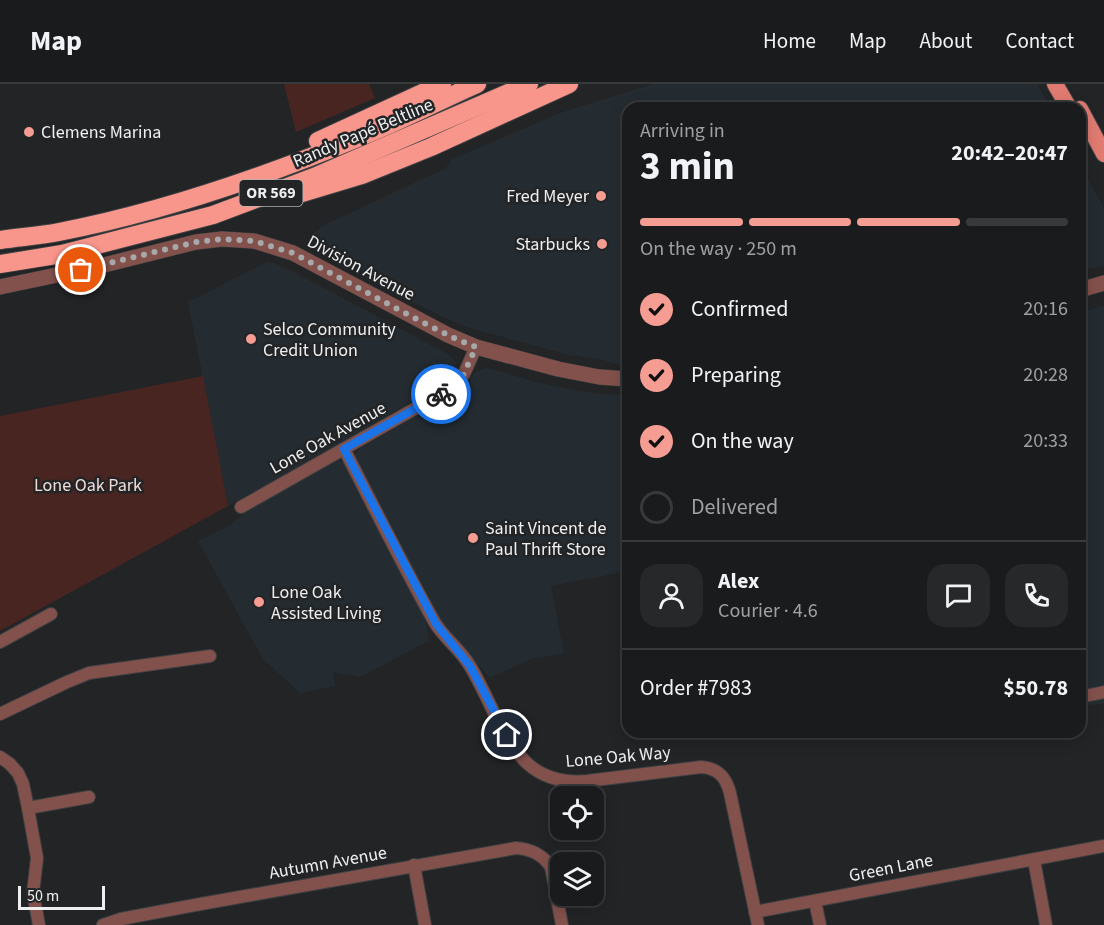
<!DOCTYPE html>
<meta charset="utf-8">
<style>
body{margin:0;font-family:"Source Sans 3",sans-serif;background:#272829;color:#f1f3f6;height:100vh;display:flex;flex-direction:column;font-size:22px;white-space:nowrap}
*{box-sizing:border-box;margin:0}
p{font-size:20px;color:#9fa1a3}
.icon{flex:none;width:33px;height:33px;fill:none;stroke:currentColor;stroke-width:2;stroke-linecap:round;stroke-linejoin:round}
.map{position:relative;flex:1;overflow:hidden}
.sheet{position:absolute;left:622px;top:18px;width:464px;height:636px;display:flex;flex-direction:column;background:#1a1b1c;border-radius:18px;box-shadow:0 3px 15px #0003,0 0 0 2px #38393b}
.sheet>*{flex:none}
.fabs{position:absolute;left:550px;top:702px;display:grid;gap:12px}
.fabs a{display:grid;place-items:center;width:54px;height:54px;border-radius:12px;background:#1a1b1c;box-shadow:0 3px 15px #0003,0 0 0 2px #38393b;font-size:30px}
.scale{position:absolute;left:18px;bottom:15px;width:87px;box-sizing:border-box;padding-left:6px;border:3px solid #edeff0;border-top:0;font-size:16px;line-height:21px;white-space:nowrap;color:#edeff0;-webkit-text-stroke:4px #222426;paint-order:stroke}
.pin{position:absolute;display:grid;place-items:center;width:51px;height:51px;color:#fff;margin:-26px;border:3px solid #fff;border-radius:50%;box-shadow:0 2px 6px #0007}
.courier{position:absolute;display:grid;place-items:center;width:60px;height:60px;margin:-30px;border:4px solid #1a73e8;border-radius:50%;background:#fff;color:#222;box-shadow:0 2px 8px #0007}
.head em{font-style:normal;font-weight:700}
.head div{display:flex;flex-direction:column-reverse}
.head{display:flex;align-items:center;justify-content:space-between;height:102px;padding:0 18px}
h1{font-size:39px;font-weight:700;line-height:45px}
.bar{display:grid;grid-template-columns:repeat(4,1fr);gap:9px 6px;align-content:center;height:72px;padding:0 18px}
.bar i{height:8px;border-radius:4px;background:#38393b}
.bar .current{background:#f59c93}
.bar p{grid-column:span 4}
.line{display:flex;align-items:center;gap:15px;padding:0 18px;border-top:2px solid #38393b}
.line div{flex:1}
.round{display:grid;place-items:center;flex:none;width:63px;height:63px;border-radius:18px;background:#272829}
ol{padding:0 18px;list-style:none}
li{display:flex;align-items:center;gap:18px;height:66px}
li p{margin-inline-start:auto}
li .icon{padding:6px;border-radius:50%;background:#f59c93;color:#111;stroke-width:4}
li:last-child{color:#9fa1a3}
li i{width:33px;height:33px;border:3px solid #38393b;border-radius:50%}
header{display:flex;align-items:center;gap:36px;box-sizing:border-box;height:84px;padding:0 30px;background:#1a1b1c;border-bottom:2px solid #38393b}
header strong{font-size:28px}
nav{display:flex;gap:33px;margin-inline-start:auto;font-size:21px}
.map>svg:first-child{display:block}
.built{fill:#242c32}
.green{fill:#492522}
.lines{fill:none;stroke-linecap:round;stroke-linejoin:round}
.minor-casing{stroke:#3e4042;stroke-width:14}
.tertiary-casing{stroke:#3e4042;stroke-width:16}
.primary-casing{stroke:#3e4042;stroke-width:18}
.motorway-casing{stroke:#3e4042;stroke-width:20}
.minor{stroke:#83514c;stroke-width:12}
.tertiary{stroke:#83514c;stroke-width:15}
.primary{stroke:#e17b72;stroke-width:16}
.motorway{stroke:#f8968c;stroke-width:18}
.done{stroke:#a6a8a9;stroke-width:6;stroke-dasharray:0 10.8}
.route{stroke:#1a73e8;stroke-width:8}
.poi-dot{fill:#f59c93;stroke:#222426;stroke-width:2}
.labels{text-anchor:middle;dominant-baseline:central;stroke-width:5;stroke-linejoin:round;paint-order:stroke}
.shield{fill:#222426;stroke:#b0b2b3;stroke-width:1.5}
.shield-label{font-size:16px;font-weight:bold;fill:#edeff0}
.poi-label{font-size:18px;fill:#edeff0;stroke:#222426;text-anchor:start}
.street-label{font-size:18px;fill:#edeff0;stroke:#222426}
.park-label{font-size:18px;fill:#f1dbd9;stroke:#222426}
</style>
<header>
<strong>Map</strong>
<nav><a>Home</a><a>Map</a><a>About</a><a>Contact</a></nav>
</header>
<div class="map">
<svg width="1104" height="841" viewBox="0 0 1104 841">
<rect width="100%" height="100%" fill="#222426"/>
<g class="built">
<path d="M653,0H1037L1051,24H628V281H621L599,275L569,271L466,243L437,230L391,207L311,163L308,159L313,150L322,142L446,84L452,75L563,28Z"/>
<path d="M1080,74L1087,94L1104,124V182L1080,186Z"/>
<path d="M269,177L296,189L446,269L454,275L457,283L456,289L451,295L228,422L188,218Z"/>
<path d="M1104,222V619L1080,623V228Z"/>
<path d="M486,284L499,287L536,298L575,306L602,310L628,311V487L551,502L564,569L531,575L490,594L440,538L355,376V370L359,365L462,306L468,301L473,290L478,287Z"/>
<path d="M337,375L346,380L425,532L429,557L360,593L333,588L335,602L300,609L263,575L198,457L232,440L248,424Z"/>
</g>
<g class="green">
<path d="M284,0H369L375,14L296,48Z"/>
<path d="M203,292L228,422L0,547V332Z"/>
</g>
<g class="lines">
<defs>
<g id="minor">
<path d="M344,365C374,423 403,482 435,539C445,555 461,566 470,582C488,611 503,658 528,680C545,695 565,699 587,697L701,683C718,684 726,693 730,709L758,841"/>
<path d="M241,423L455,302L464,290L476,263"/>
<path d="M0,558L51,530"/>
<path d="M1080,613L1104,608"/>
<path d="M0,630L67,598L89,589L210,572"/>
<path d="M0,673L10,680L18,689L23,700L28,724L37,774L33,809L39,841"/>
<path d="M28,724L89,713"/>
<path d="M1034,776L1046,841"/>
<path d="M414,781L425,841"/>
<path d="M815,817L820,841"/>
<path d="M755,828L1104,762"/>
<path d="M103,841L121,835L195,821L516,764C531,765 542,770 551,783L562,841"/>
</g>
<g id="tertiary">
<path d="M0,203L100,182L196,158L222,155L254,157L293,169L448,251L476,263L558,285L599,293L628,295"/>
<path d="M1080,206L1104,199"/>
</g>
<g id="primary">
<path d="M1055,0L1069,24"/>
<path d="M1080,25L1104,70"/>
</g>
<g id="motorway">
<path d="M318,57L442,0"/>
<path d="M299,110L362,91L431,63L569,0"/>
<path d="M0,156C19,153 39,152 59,148C163,128 272,90 370,49C406,34 441,16 477,0"/>
<path d="M0,180L62,170L213,131L314,93L529,0"/>
</g>
</defs>
<use href="#minor" class="minor-casing"/>
<use href="#tertiary" class="tertiary-casing"/>
<use href="#primary" class="primary-casing"/>
<use href="#motorway" class="motorway-casing"/>
<use href="#minor" class="minor"/>
<use href="#tertiary" class="tertiary"/>
<use href="#primary" class="primary"/>
<use href="#motorway" class="motorway"/>
</g>
<g class="lines">
<path class="done" d="M81,186L196,158L222,155L254,157L293,169L420,237L456,255L476,263L461,296L455,302L441,310"/>
<path class="route" d="M441,310L344,365L436,540L470,582L507,651"/>
</g>
<g class="poi-dot">
<circle cx="29" cy="48" r="6"/>
<circle cx="601" cy="112" r="6"/>
<circle cx="602" cy="160" r="6"/>
<circle cx="251" cy="255" r="6"/>
<circle cx="473" cy="454" r="6"/>
<circle cx="259" cy="518" r="6"/>
</g>
<g class="labels">
<rect class="shield" x="239.5" y="96" width="63" height="26" rx="4.5"/>
<g class="shield-label">
<text x="271" y="109">OR 569</text>
</g>
<g class="poi-label">
<text x="41" y="48">Clemens Marina</text>
<text x="589" y="112" text-anchor="end">Fred Meyer</text>
<text x="590" y="160" text-anchor="end">Starbucks</text>
<text x="263" y="245">Selco Community<tspan x="263" dy="21">Credit Union</tspan></text>
<text x="485" y="444">Saint Vincent de<tspan x="485" dy="21">Paul Thrift Store</tspan></text>
<text x="271" y="508">Lone Oak<tspan x="271" dy="21">Assisted Living</tspan></text>
</g>
<g class="street-label">
<text transform="translate(363 49) rotate(-23)">Randy Papé Beltline</text>
<text transform="translate(361 184) rotate(28)">Division Avenue</text>
<text transform="translate(328 354) rotate(-29)">Lone Oak Avenue</text>
<text transform="translate(618 673) rotate(-5)">Lone Oak Way</text>
<text transform="translate(328 779) rotate(-10)">Autumn Avenue</text>
<text transform="translate(891 784) rotate(-11)">Green Lane</text>
</g>
<g class="park-label">
<text x="88" y="401">Lone Oak Park</text>
</g>
</g>
</svg>
<div class="fabs">
<a><svg class="icon" aria-label="locate" viewBox="0 0 24 24"><circle cx="12" cy="12" r="6"/><path d="M12 2v4M12 18v4M2 12h4M18 12h4"/></svg></a>
<a><svg class="icon" aria-label="layers" viewBox="0 0 24 24"><path d="M12 4l9 5-9 5-9-5zM3 14l9 5 9-5"/></svg></a>
</div>
<div class="scale">50 m</div>
<div class="pin" style="left:81px;top:186px;background:#ea580c"><svg class="icon" aria-label="bag" viewBox="0 0 24 24"><path d="M5 8h14l-1 12H6zM9 8a3 3 0 0 1 6 0"/></svg></div>
<div class="pin" style="left:507px;top:651px;background:#1f2937"><svg class="icon" aria-label="home" viewBox="0 0 24 24"><path d="M3 11l9-7 9 7M6 9v11h12V9"/></svg></div>
<div class="courier" style="left:441px;top:310px"><svg class="icon" aria-label="bike" viewBox="0 0 24 24"><circle cx="6" cy="16" r="4"/><circle cx="18" cy="16" r="4"/><path d="M6 16l4-8h5l3 8M10 8l3 8H6M13 5h3"/></svg></div>
<section class="sheet">
<div class="head"><div><h1>3 min</h1><p>Arriving in</p></div><em>20:42–20:47</em></div>
<div class="bar"><i class="current"></i><i class="current"></i><i class="current"></i><i></i><p>On the way · 250 m</p></div>
<ol>
<li><svg class="icon" aria-label="check" viewBox="0 0 24 24"><path d="M5 12l5 5 9-10"/></svg>Confirmed<p>20:16</p></li>
<li><svg class="icon" aria-label="check" viewBox="0 0 24 24"><path d="M5 12l5 5 9-10"/></svg>Preparing<p>20:28</p></li>
<li><svg class="icon" aria-label="check" viewBox="0 0 24 24"><path d="M5 12l5 5 9-10"/></svg>On the way<p>20:33</p></li>
<li><i></i>Delivered</li>
</ol>
<div class="line" style="height:108px"><a class="round"><svg class="icon" aria-label="person" viewBox="0 0 24 24"><circle cx="12" cy="8" r="4"/><path d="M4 21q1-7 8-7t8 7"/></svg></a><div><b>Alex</b><p>Courier · 4.6</p></div><a class="round"><svg class="icon" aria-label="chat" viewBox="0 0 24 24"><path d="M4 5h16v11H9l-5 4z"/></svg></a><a class="round"><svg class="icon" aria-label="phone" viewBox="0 0 24 24"><path d="M5 4h4l2 5-3 2q2 4 5 5l2-3 5 2v4C11 20 4 13 5 4z"/></svg></a></div>
<div class="line" style="height:78px"><div>Order #7983</div><b>$50.78</b></div>
</section>
</div>
